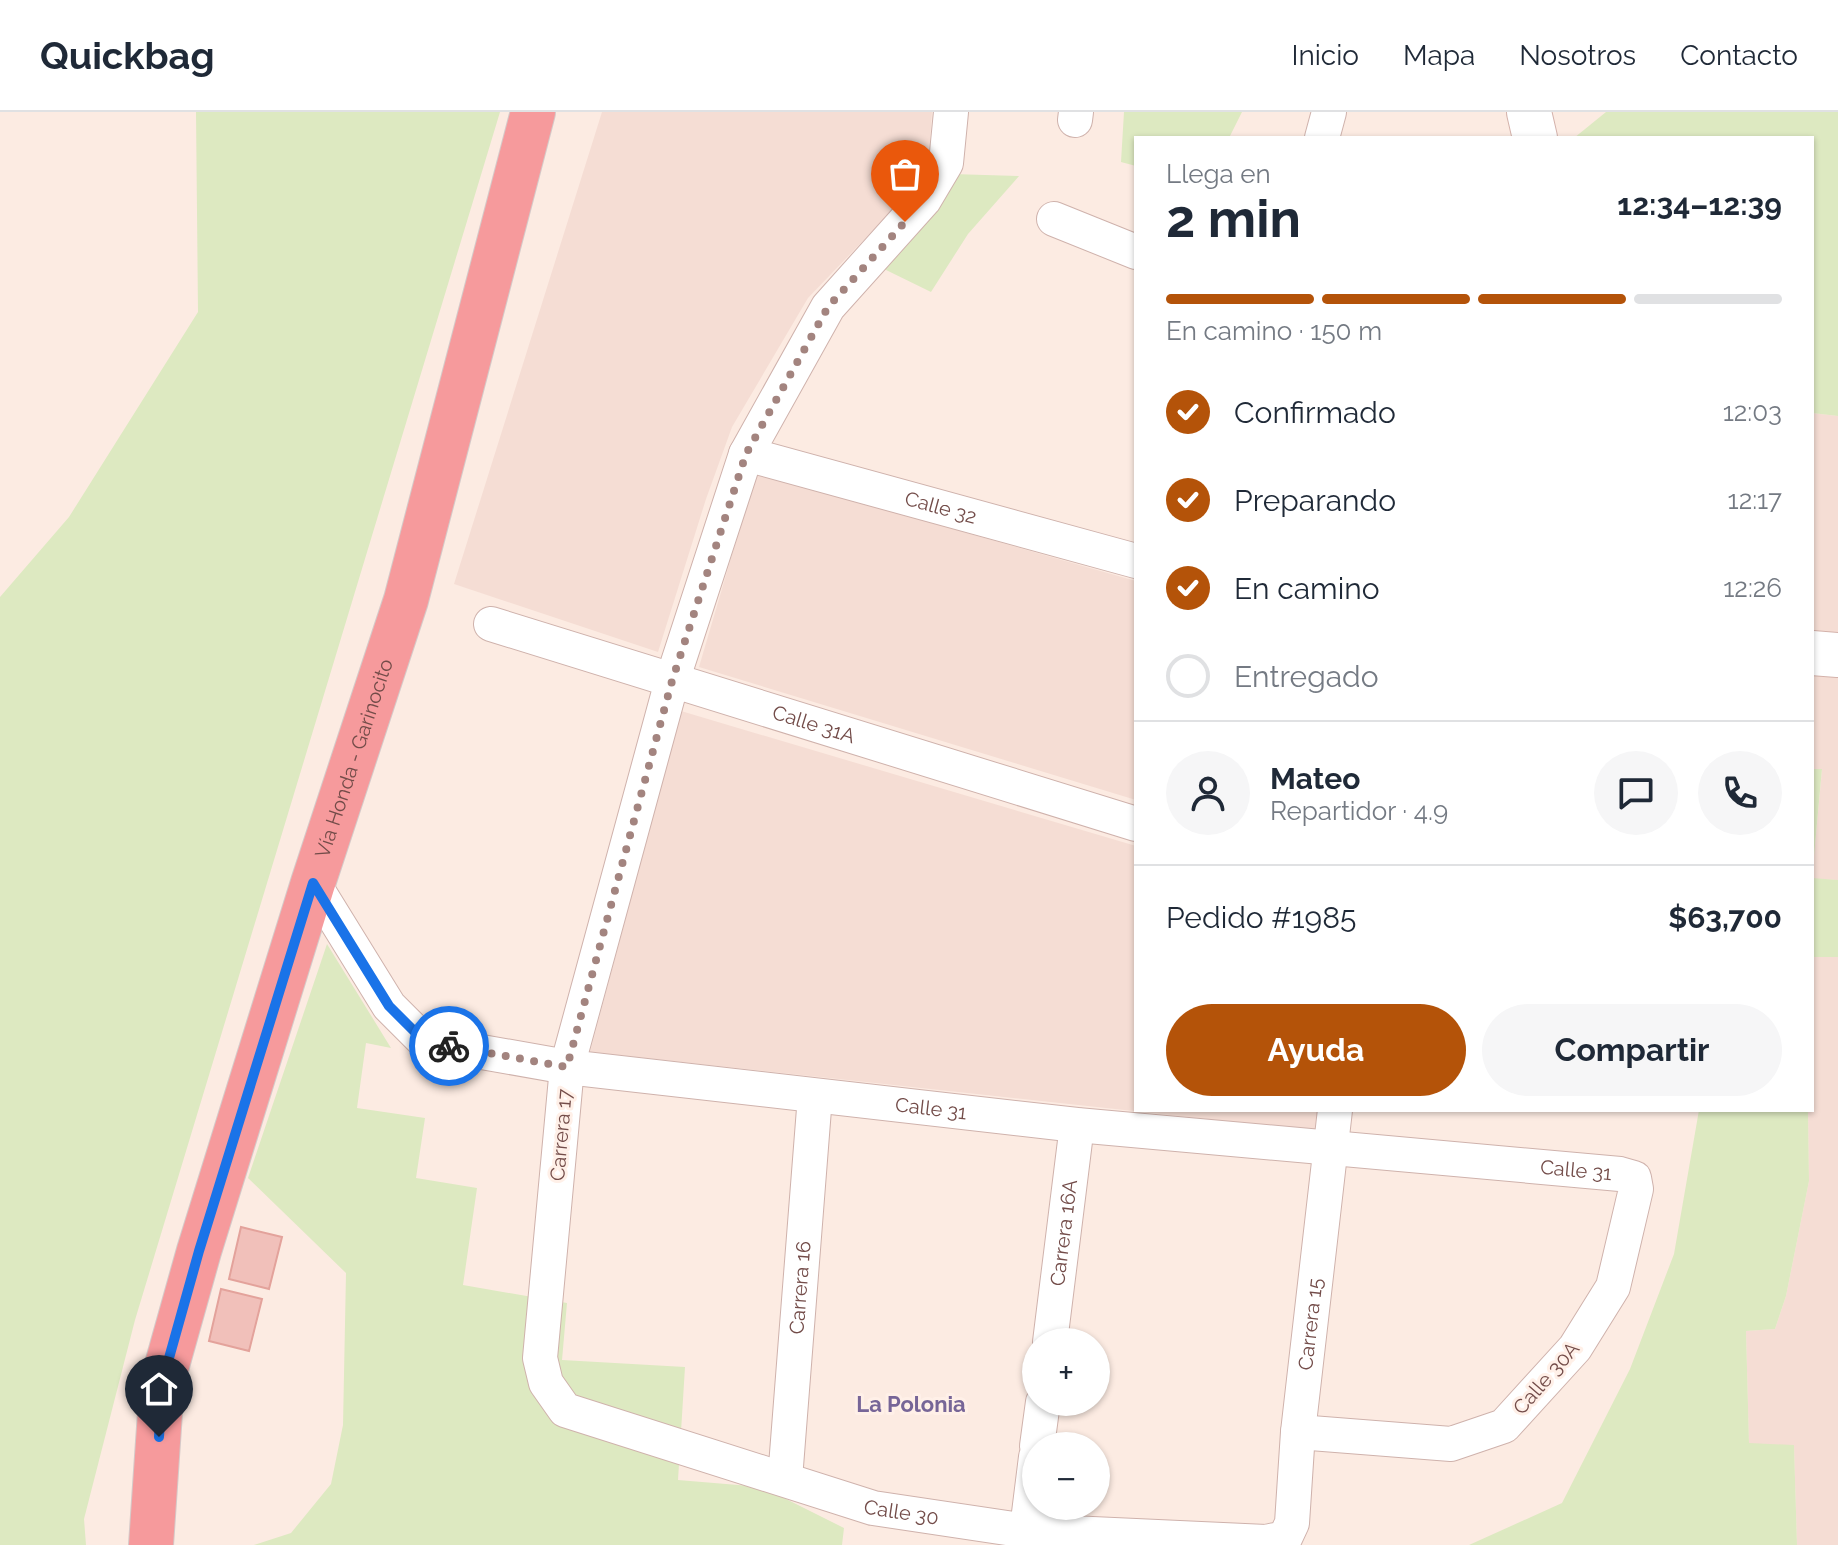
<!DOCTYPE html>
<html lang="es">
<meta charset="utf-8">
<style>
body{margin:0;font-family:Raleway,sans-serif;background:#f6f6f7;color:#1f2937;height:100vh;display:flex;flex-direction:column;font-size:30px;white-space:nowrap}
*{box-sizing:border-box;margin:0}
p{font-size:26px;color:#747a83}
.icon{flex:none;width:44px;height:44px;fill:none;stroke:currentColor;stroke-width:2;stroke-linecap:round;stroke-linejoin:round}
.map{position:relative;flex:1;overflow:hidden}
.details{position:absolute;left:1134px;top:24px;width:680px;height:976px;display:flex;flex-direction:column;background:#fff;border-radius:0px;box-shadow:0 2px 6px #0004}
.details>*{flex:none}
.controls{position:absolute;left:1022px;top:1216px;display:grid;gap:16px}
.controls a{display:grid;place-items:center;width:88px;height:88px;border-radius:50%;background:#fff;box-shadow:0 2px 6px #0004;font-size:40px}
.pin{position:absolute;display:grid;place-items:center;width:68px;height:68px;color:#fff;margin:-82px -34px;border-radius:50% 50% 50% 0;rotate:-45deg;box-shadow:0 0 8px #0007}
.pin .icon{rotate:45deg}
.courier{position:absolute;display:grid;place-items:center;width:80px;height:80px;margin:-40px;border:6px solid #1a73e8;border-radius:50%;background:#fff;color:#222;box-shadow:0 2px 10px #0007}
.headline em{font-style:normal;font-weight:700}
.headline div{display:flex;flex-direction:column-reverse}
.headline{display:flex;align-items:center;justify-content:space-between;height:136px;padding:0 32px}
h1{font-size:52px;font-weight:700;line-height:60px}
.bar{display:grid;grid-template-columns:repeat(4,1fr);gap:12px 8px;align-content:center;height:96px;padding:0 32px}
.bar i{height:10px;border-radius:6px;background:#e0e1e3}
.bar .active{background:#b45309}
.bar p{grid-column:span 4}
.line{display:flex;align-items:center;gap:20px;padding:0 32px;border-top:2px solid #e0e1e3}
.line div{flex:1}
.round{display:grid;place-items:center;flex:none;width:84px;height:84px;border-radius:42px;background:#f6f6f7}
ol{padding:0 32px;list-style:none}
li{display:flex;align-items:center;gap:24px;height:88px}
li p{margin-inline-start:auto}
li .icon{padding:8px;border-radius:50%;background:#b45309;color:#fff;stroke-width:4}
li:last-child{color:#747a83}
li i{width:44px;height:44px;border:4px solid #e0e1e3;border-radius:50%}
.action{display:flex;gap:16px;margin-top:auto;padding:16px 32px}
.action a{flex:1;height:92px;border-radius:48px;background:#b45309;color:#fff;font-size:32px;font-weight:700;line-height:92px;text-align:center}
.action a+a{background:#f6f6f7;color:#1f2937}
header{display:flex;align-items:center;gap:48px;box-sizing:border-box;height:112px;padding:0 40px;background:#fff;border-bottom:2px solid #e0e1e3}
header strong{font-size:38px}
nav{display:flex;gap:44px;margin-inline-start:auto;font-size:28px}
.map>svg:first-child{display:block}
.residential{fill:#f5ddd4}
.green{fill:#dde9c1}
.building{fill:#f1c0ba;stroke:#e3a29b;stroke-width:2}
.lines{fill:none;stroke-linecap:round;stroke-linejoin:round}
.street-casing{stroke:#cfb2ac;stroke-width:36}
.secondary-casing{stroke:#d4b2ab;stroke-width:46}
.highway-casing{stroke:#d5c9c8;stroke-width:46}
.street{stroke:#fff;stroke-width:34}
.secondary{stroke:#fff;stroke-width:44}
.highway{stroke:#f69a9c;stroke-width:44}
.done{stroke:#a3847f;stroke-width:8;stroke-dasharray:0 14.4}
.route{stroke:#1a73e8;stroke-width:10}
.labels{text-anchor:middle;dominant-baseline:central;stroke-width:6;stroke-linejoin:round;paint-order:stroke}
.street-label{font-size:20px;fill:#734c49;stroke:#fff0e8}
.neighbourhood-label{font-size:22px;font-weight:bold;fill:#776597;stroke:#fff0e8}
</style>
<header>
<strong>Quickbag</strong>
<nav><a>Inicio</a><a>Mapa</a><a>Nosotros</a><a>Contacto</a></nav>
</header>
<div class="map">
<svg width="1838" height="1433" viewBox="0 0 1838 1433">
<rect width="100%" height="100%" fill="#fcebe2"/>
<g class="residential">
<path d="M602,0H932L929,43L904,86L808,186L732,315L706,387L658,540L454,472Z"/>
<path d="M1812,301L1838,304V528L1812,525Z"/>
<path d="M756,361L1136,469V688L699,555Z"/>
<path d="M1812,562L1838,565V768L1812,767L1822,658L1812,657Z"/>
<path d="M681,599L1136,734V998H1320L1318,1019L590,940Z"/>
<path d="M1812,845H1838V1433H1797L1794,1334L1749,1332L1746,1219L1775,1217L1786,1184L1809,1069L1808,998H1812Z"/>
</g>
<g class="green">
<path d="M196,0H500L135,1208L84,1407L86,1433H0V485L69,405L198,200Z"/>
<path d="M1124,0H1242L1229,26H1136V54L1121,50Z"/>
<path d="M1606,0H1838V304L1812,301V26H1574Z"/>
<path d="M952,62L1019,64L968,122L931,180L884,157Z"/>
<path d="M1812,657H1822L1812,766L1838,768V845H1812Z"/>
<path d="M327,832L391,936L366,931L357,996L425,1006L416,1066L477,1076L463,1173L567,1191L562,1248L685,1255L678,1368L762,1375L844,1416L842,1433H254L291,1421L331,1372L343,1313L346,1161L248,1066Z"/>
<path d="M1699,998H1808L1809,1069L1786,1184L1775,1217L1746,1219L1749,1331L1794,1333L1797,1433H1469L1562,1391L1630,1257L1674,1142Z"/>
</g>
<g class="building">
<path d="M241,1115L282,1125L269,1177L229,1167Z"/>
<path d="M221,1177L262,1187L249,1239L209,1229Z"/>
</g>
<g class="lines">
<defs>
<g id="street">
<path id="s1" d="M951,0L946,51L924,88L828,195L746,342L672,569L567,955L540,1246L546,1271L565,1298L873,1396L1027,1419L1266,1430L1285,1426L1292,1411L1298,1320L1335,998"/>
<path d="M1075,8L1076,0"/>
<path d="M1322,26L1329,0"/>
<path d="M1054,107L1136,140"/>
<path id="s2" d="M746,342L1136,449"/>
<path id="s3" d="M491,512L1136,712"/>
<path id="s4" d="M313,771L389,894L425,930L567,955L1077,1013L1620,1062L1634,1066L1636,1077L1613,1175L1575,1236L1504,1314L1451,1332L1298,1320"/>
<path id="s5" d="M1050,1230L1077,1013"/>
<path d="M1037,1334L1043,1290"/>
<path id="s6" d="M785,1367L815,984"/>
<path d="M1025,1433L1036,1345"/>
</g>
<g id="secondary">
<path d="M1529,0L1535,26"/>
<path d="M1812,541L1838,543"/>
</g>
<g id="highway">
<path id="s7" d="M151,1433L162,1271L199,1139L313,771L406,488L533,0"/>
</g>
</defs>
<use href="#street" class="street-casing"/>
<use href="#secondary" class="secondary-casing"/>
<use href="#highway" class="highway-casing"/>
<use href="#street" class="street"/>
<use href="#secondary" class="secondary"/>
<use href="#highway" class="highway"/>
</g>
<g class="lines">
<path class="done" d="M449,934L567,955L672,569L746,342L828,195L905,110"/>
<path class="route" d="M159,1325L162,1271L199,1139L313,771L389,894L425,930L449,934"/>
</g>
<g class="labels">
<g class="street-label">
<text stroke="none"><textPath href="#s2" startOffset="202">Calle 32</textPath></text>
<text stroke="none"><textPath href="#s3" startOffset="338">Calle 31A</textPath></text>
<text stroke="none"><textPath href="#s7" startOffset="816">Vía Honda - Garinocito</textPath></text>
<text stroke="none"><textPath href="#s4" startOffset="706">Calle 31</textPath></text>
<text transform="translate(561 1023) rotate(-85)">Carrera 17</text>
<text stroke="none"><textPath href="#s4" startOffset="1354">Calle 31</textPath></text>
<text stroke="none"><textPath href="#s5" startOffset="110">Carrera 16A</textPath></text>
<text stroke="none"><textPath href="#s6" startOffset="192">Carrera 16</textPath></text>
<text stroke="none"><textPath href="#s1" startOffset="2350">Carrera 15</textPath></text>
<text transform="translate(1546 1266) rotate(-49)">Calle 30A</text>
<text stroke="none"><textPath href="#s1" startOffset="1748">Calle 30</textPath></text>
</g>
<g class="neighbourhood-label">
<text x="911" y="1292">La Polonia</text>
</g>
</g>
</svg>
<div class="controls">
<a>+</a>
<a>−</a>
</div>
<div class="pin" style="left:905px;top:110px;background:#ea580c"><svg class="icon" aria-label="bag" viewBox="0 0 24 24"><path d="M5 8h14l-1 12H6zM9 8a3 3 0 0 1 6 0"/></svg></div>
<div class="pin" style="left:159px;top:1325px;background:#1f2937"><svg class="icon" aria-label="home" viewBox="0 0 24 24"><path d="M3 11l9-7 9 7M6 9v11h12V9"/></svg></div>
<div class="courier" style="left:449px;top:934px"><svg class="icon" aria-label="bike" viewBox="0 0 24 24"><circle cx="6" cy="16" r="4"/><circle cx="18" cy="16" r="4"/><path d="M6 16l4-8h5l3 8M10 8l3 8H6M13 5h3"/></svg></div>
<section class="details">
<div class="headline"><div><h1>2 min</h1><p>Llega en</p></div><em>12:34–12:39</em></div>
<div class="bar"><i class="active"></i><i class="active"></i><i class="active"></i><i></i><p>En camino · 150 m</p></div>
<ol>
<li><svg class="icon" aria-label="check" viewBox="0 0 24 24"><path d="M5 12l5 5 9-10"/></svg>Confirmado<p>12:03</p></li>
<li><svg class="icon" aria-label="check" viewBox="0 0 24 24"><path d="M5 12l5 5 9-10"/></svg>Preparando<p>12:17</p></li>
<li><svg class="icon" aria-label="check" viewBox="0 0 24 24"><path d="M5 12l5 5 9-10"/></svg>En camino<p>12:26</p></li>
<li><i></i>Entregado</li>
</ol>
<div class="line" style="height:144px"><a class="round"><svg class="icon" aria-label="person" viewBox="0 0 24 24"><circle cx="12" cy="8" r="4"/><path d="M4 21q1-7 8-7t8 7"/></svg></a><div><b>Mateo</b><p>Repartidor · 4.9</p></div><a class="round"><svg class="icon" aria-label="chat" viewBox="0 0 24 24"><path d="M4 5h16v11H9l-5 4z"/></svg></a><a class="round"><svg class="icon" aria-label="phone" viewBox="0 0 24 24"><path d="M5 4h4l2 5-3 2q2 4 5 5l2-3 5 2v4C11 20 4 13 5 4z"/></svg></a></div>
<div class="line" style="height:104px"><div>Pedido #1985</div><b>$63,700</b></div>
<div class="action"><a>Ayuda</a><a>Compartir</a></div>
</section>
</div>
